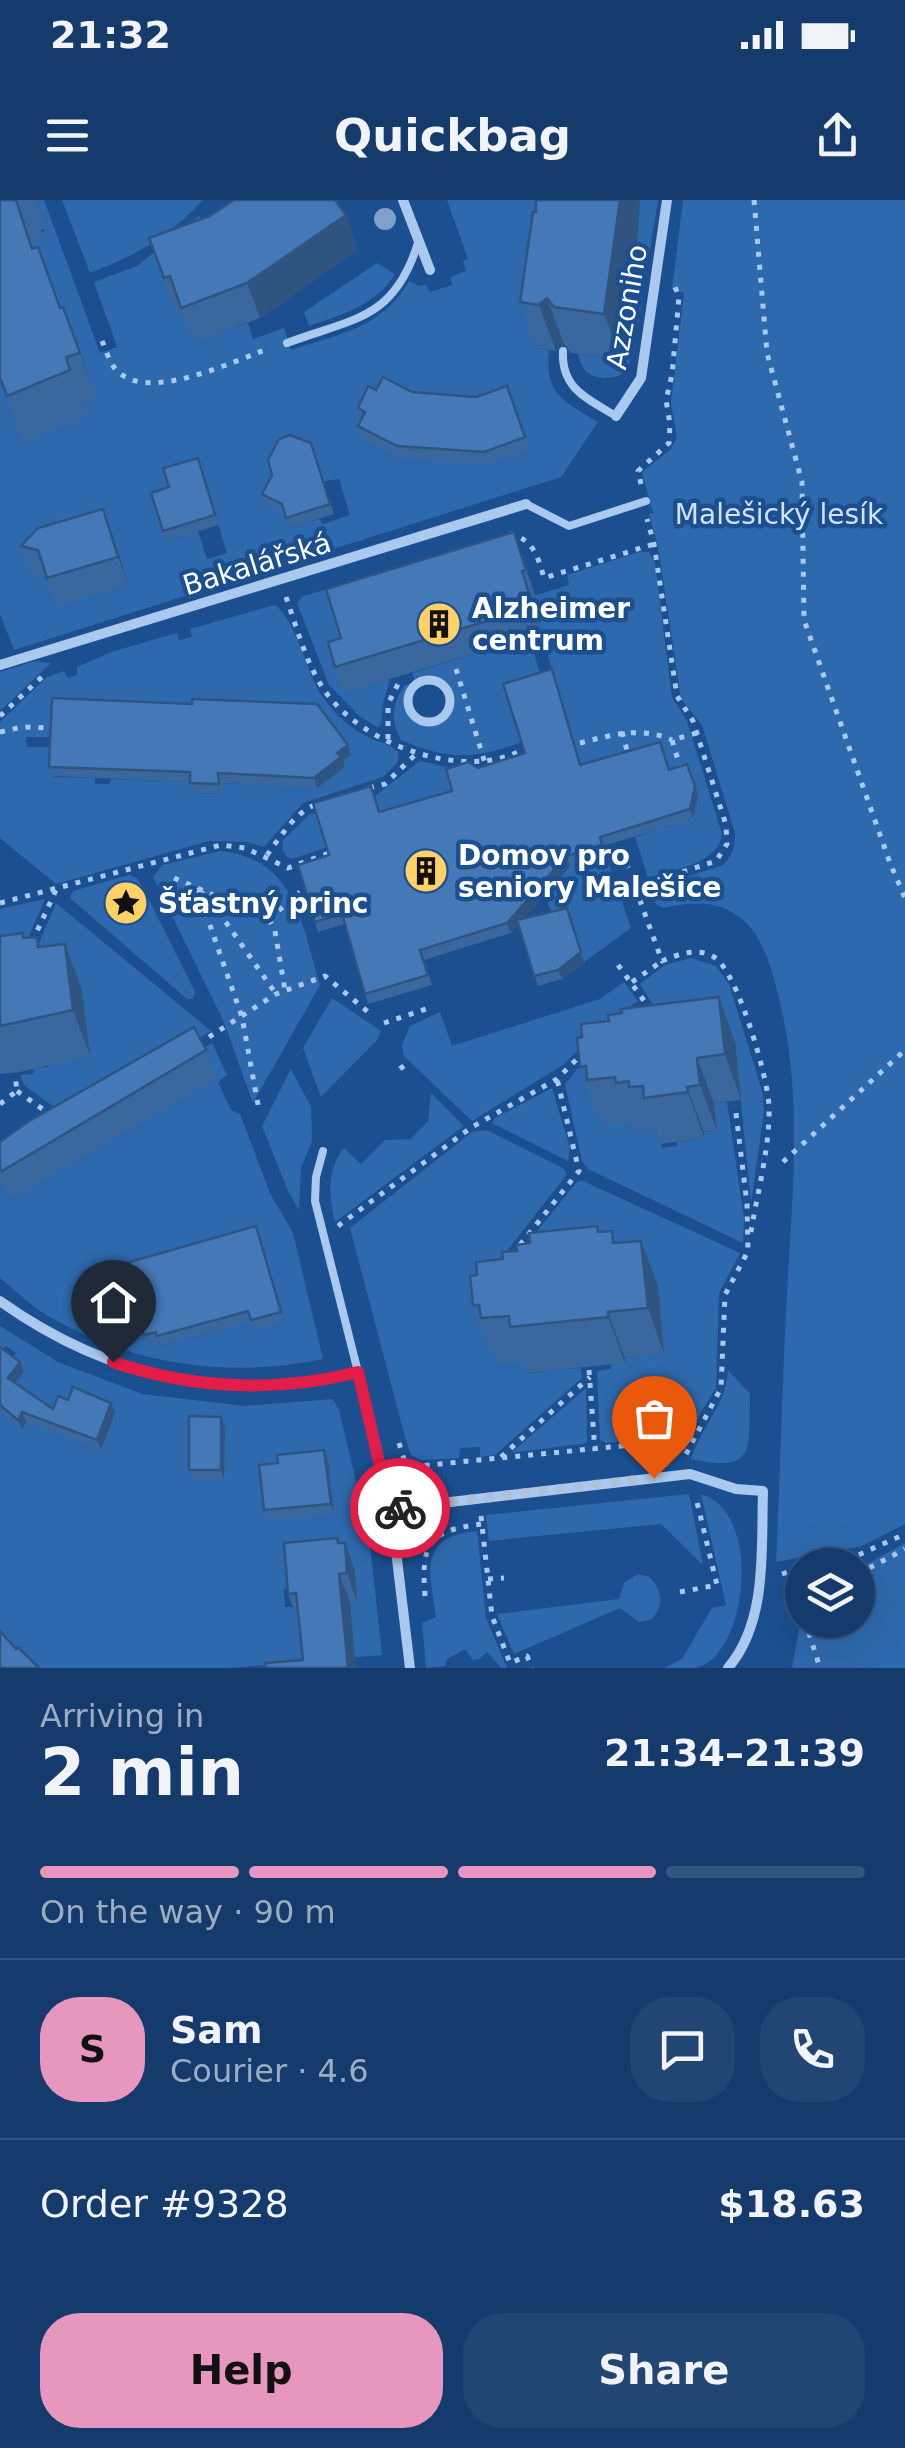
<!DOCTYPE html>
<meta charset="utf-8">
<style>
body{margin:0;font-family:"DejaVu Sans",sans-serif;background:#214673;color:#f1f3f6;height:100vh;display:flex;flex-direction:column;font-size:38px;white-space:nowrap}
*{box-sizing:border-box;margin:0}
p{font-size:32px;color:#9dadc1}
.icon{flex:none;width:55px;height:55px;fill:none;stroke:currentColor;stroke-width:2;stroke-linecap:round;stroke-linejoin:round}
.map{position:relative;height:1468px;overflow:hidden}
.sheet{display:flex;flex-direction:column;background:#143b6b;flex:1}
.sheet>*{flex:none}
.fabs{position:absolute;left:785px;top:1348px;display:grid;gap:20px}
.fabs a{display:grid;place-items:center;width:90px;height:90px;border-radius:50%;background:#143b6b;box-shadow:0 10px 40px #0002,0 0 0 2px #33557e;font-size:50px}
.pin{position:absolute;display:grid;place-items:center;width:85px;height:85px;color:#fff;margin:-102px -42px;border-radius:50% 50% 50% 0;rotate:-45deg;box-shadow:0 0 10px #0007}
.pin .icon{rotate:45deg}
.courier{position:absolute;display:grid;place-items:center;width:100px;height:100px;margin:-50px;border:8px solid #e11d48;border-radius:50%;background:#fff;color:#222;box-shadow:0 2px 12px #0007}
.headline em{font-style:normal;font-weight:600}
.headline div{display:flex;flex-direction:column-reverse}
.headline{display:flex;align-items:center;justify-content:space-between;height:170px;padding:0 40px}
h1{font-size:65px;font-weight:600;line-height:75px}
.bar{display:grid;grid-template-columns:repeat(4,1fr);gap:15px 10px;align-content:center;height:120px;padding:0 40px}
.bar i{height:12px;border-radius:8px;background:#33557e}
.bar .current{background:#e797bd}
.bar p{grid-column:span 4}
.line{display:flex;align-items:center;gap:25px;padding:0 40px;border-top:2px solid #33557e}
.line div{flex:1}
.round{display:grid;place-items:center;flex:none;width:105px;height:105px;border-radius:40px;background:#214673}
.cta{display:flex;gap:20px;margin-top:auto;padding:20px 40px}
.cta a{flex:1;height:115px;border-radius:40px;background:#e797bd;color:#111;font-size:40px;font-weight:600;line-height:115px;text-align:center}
.cta a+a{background:#214673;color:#f1f3f6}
.status{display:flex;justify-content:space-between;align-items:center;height:70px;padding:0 50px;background:#143b6b;direction:ltr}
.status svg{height:28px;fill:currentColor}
header{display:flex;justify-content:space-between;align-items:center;height:130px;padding:0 40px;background:#143b6b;font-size:45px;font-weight:600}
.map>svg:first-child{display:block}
.green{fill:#2e69ad;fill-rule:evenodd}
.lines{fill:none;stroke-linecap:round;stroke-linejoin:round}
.path{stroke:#a9c9ee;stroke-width:5;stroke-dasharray:5 8;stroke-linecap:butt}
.service{stroke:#a9c9ee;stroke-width:8}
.pedestrian{stroke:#a9c9ee;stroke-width:9}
.minor{stroke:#a9c9ee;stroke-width:10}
.tree{fill:#7ea0ca}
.wall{fill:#3a679d}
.shaded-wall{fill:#305480}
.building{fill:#4478b7;stroke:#305480;stroke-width:2.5}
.done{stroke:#afc1d8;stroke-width:10;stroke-dasharray:0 18}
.route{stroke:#e11d48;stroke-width:12}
.labels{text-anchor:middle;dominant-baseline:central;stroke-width:9;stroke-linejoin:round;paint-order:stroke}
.street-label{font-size:28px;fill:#fff;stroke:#1b4f8f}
.park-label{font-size:28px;fill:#cfe3fa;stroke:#1b4f8f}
.poi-label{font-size:28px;font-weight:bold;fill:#fff;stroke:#1b4f8f;text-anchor:start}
</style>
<div class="status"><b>21:32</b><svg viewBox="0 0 49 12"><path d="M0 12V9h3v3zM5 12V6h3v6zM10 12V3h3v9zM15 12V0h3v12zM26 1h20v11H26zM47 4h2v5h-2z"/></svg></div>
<header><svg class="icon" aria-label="menu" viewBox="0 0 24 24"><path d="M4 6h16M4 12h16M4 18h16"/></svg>Quickbag<svg class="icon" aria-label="share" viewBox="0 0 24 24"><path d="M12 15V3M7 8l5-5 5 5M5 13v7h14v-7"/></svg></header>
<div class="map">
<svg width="905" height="1468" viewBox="0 0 905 1468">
<rect width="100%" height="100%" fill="#1b4f8f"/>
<g class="green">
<path d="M37,0H44L100,153L117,147L94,82L137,66L199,16L219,43L183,111L194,142L248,123L253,139L284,128L291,150C341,133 381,129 409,81L419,86L426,85L430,92L452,85L450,77L466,71L463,61L468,59L447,0H556L638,24L640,0H658L633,156L623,174C602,182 583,179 578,154L621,159L634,60L537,148L549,150C544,195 564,201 598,222L561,277L14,450L0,414V177L86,216L83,203L96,198L83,159L29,44L46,29ZM201,268L227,353L207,359L198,331L167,341L173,297ZM339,279L350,315L323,324L319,319L290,328L277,288Z"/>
<path d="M62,0H203C170,36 135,56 90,73Z"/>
<path d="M683,0H905V1324L862,1346L776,1362C780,1279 782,1195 786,1111C791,1003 805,900 778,794C771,768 764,738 742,719C718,699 691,702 663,708L656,704L651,689L723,665C733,655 735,647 735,633L702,525L681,499L658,346L649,314L653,313L642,272L670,250L677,238L671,203L684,93L672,89Z"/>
<path d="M377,63L395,74C375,106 343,114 309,126L304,112Z"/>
<path d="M639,352H649L655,363L672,497L687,521L722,634C719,664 672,670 648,678L635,637L684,621L698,595L691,574L672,580L664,552L584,575L530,397L569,385L567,375Z"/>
<path d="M395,370L343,440L344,492L390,479L383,503L381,525L377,527L359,516L329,485L297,403L303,396Z"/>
<path d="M275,405C296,420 306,472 322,496C334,513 350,529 370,538C380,543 389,543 398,552V562L383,577L303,603L264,647L247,642L209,641L56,684L0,638V522L47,477L64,471L68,478L77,475V467L111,452L177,433L179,440L192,437L190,429ZM26,537H54L237,577V584L222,583V594L194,593L193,582L111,579L110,584H95V578L54,577V547H27Z"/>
<path d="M529,437L557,530C494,551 467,569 401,540C390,521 392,503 405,485L415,481L412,473ZM424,480L438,482L449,493V508L435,521L418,518L408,505L411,489Z"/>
<path d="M35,461L51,463L0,511V472Z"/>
<path d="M420,561L447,567L456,600L383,622L375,596Z"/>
<path d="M317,613L328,647L292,659C283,656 281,649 283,640L310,614Z"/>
<path d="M221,651C297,660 301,723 320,785L253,903L223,820L153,677L162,665Z"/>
<path d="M606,655L631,728L584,762L554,722L537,667L561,676L570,666Z"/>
<path d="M129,675L137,678L142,686L195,792L193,799H187L70,698L73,691Z"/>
<path d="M45,699L20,757L0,790V709Z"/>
<path d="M56,703L211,831L65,915L24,885L20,875L33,874L34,868L48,867L34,755Z"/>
<path d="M691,758L716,766L729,784L763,894L764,912L751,1003L735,843L663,821L640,784L665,765Z"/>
<path d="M624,782L638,801L602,827L563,865L472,921L404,856L402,845L410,826L440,812L452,846L600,799Z"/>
<path d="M332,798L381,831L378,839L321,897L303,848Z"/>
<path d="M212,843L227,875L218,882L231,910L240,914L270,993L293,1033L323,1159C228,1179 133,1165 48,1116C31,1106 16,1091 0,1078V950L79,922ZM275,1087L285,1121L252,1120L162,1146L143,1127L124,1132Z"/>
<path d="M588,856L602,912L645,927L647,933L659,932L662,948L677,946V942L704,938V932L717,931L714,903L727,902L744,1018L743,1043L588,969L582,961L565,884Z"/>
<path d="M291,869L311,907L312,941L301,968L299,1010L288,991L262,926Z"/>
<path d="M552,888L570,948L568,961L492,923L495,918Z"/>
<path d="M431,893L464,926L335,1022C329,996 326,970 344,948L361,964L385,940L411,939L428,921Z"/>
<path d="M487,930L563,968L567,974L504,1055L496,1151L525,1161L527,1173L542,1172V1166L568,1163L569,1169L581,1168L582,1178L495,1255L480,1257V1247L460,1248L459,1258L421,1260L411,1255L405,1237L350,1028L472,932Z"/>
<path d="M581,980L740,1053L719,1093L716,1188L689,1232L606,1243L600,1240L597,1171L611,1169V1164L625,1163V1158L637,1157L518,1055L576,983Z"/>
<path d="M0,1126L58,1162L142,1194L245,1206L333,1199L339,1210L369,1336L382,1455L229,1468H32L0,1437V1212L13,1185L10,1162L16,1153L6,1146L0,1153ZM296,1387L356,1402H350L351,1417L299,1422L297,1407H285L284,1389Z"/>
<path d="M728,1170L750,1194C748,1248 758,1274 691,1259C701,1226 727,1204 728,1170Z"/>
<path d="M586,1188L587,1243L511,1253Z"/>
<path d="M689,1294L703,1365L661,1324L489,1341L486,1315Z"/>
<path d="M701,1294C763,1311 748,1456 696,1468C687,1468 674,1468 664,1468L682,1459L712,1408L726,1405Z"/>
<path d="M477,1331L486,1418L507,1468H501L487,1452L479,1459L473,1460L465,1449L447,1459L445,1466L426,1468L422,1423L436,1417C430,1371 417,1337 477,1331Z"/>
<path d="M905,1343V1468H792L802,1414V1420H858V1369Z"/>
<path d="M638,1374L649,1377C662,1389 664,1405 652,1419L639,1422L620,1408L514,1454L497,1414L619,1399L624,1383Z"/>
</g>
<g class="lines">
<g class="path">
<path d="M754,0L767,153L802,282L804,420L890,663L905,698"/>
<path d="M102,141C107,152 110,167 121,174C154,200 234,161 270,148"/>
<path d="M641,284L638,271L669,243L670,224L666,200L672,175L679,97L675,87"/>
<path d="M509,334C533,338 538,357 544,378L654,344"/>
<path d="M286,397C297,428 306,464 325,491C361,545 470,584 527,547"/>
<path d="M456,469L485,563"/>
<path d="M0,516L45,474"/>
<path d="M0,532L22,527L50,528"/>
<path d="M622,532L628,554"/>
<path d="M388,539V504L399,482"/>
<path d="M580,543C611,535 641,526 672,540"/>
<path d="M681,570L672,540L697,533"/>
<path d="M369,588L385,584L418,552"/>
<path d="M622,651L662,761C679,754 697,747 714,757C737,770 769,880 769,908C770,948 756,998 750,1038"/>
<path d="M267,655C281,636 296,610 320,603"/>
<path d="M174,678L269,719L275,731L285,790"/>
<path d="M197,688L242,817L259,910"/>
<path d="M633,688L716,661L727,644L726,625L693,521L677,496L654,344L647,319"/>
<path d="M201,692L216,708L276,794"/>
<path d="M0,703L221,645L245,648L288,668L329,653"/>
<path d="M269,719L300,692"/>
<path d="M32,742L56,690"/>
<path d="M618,765L650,809"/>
<path d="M632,782L662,761"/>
<path d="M384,823L426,809"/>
<path d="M198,844L276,794L325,776L373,816"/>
<path d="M400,869L407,863"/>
<path d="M17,891L51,915"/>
<path d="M0,904L17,891L15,875"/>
<path d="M783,962L905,850"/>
<path d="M338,1026L472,927L557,879L581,855"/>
<path d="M512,1055L579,971L557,879"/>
<path d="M589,1170L595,1251"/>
<path d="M399,1243L404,1259L419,1266L692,1239"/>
<path d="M686,1254L721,1188L725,1095L748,1051L747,1004L735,905"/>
<path d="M501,1257L590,1177"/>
<path d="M481,1316L492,1416L510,1463L527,1456L532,1468"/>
<path d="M808,1365L856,1356L905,1334"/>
<path d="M782,1374L802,1367"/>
<path d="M858,1374L905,1349"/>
<path d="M488,1379L504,1378"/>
<path d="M680,1392L717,1385L696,1298"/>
<path d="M425,1396C421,1343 428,1331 481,1324"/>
<path d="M809,1420L808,1430L820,1468"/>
</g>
<g class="service">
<path d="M287,143C354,118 394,120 418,43"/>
<path d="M563,151C561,189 588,199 616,216"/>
<path d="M526,304L569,326L646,301"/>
<path d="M323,951L316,977L315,1001L358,1172"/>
</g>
<circle class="pedestrian" cx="429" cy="501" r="21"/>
<g class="minor">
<path d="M403,0L430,70"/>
<path d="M616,216L641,178L667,0"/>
<path d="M0,465L526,304"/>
<path d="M0,1101C108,1178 229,1204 358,1172L391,1309L410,1468"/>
<path d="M391,1309L690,1274L736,1289L763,1291C761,1349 768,1421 728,1468"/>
</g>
</g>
<circle class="tree" cx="385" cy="19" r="11"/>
<g class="wall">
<path d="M0,0H37L47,29L41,30L44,38L32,43L60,108L63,107L97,198L83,203L87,216L23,242L0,178Z"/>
<path d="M536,0H640L638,33L621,159L571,153L564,144L556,151L537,148L520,102Z"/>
<path d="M149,38L358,50L260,118L194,143L182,111L176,113Z"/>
<path d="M507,186L529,250L488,264L402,258L362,238L358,226L362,218L358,208L376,190L476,197Z"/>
<path d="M311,243L334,314L290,328L285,314L266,304L262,294Z"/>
<path d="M198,258L219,325L167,341L151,293L169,287Z"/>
<path d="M103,309L128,384L57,406L47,377L31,374L21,346Z"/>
<path d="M524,358L535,396L531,397L542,433L344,493L335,467L341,438Z"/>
<path d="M348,545L351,555L343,561L345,567L317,588L222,583V594L193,593L190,582L53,576L49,567Z"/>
<path d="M581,565L669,570L698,595L693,619L603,646L606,655L570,666L523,719L584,762L562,779L538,786L518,724L511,733L424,760L432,785L368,804L345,724L318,732L315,722L329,655L380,612L452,591L478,568Z"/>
<path d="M0,736L24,738L40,747L65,744L82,790L90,856L20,872L0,874Z"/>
<path d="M735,842L741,900L714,903L717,931L704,932V938L661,944L657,932L646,933L644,927L632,929L630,923L604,926L599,913H597L580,867Z"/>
<path d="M206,850L216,878L12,998L0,981V942Z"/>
<path d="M256,1026L285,1121L254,1130L251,1121L161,1146L159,1142L148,1145L142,1127L124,1132L120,1122Z"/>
<path d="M599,1032L616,1043L641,1041L658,1086L664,1154L625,1158V1163L527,1173L523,1162L498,1164L493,1151H490L473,1105L477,1075L517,1051Z"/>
<path d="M0,1147L24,1172L15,1183L53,1209L68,1200L111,1203L115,1212L101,1250L26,1222L22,1229L0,1212Z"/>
<path d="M221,1217L225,1227L224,1280H192L189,1270Z"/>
<path d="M324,1250L328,1260L334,1314L268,1320L264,1310Z"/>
<path d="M339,1343H345L355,1371L357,1402H350L303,1460L299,1422L288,1394Z"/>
</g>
<g class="shaded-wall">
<path d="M620,0H640L638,33L621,159L604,114Z"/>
<path d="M346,15L358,50L260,118L247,83Z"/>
<path d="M547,98L564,144L556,151L539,105Z"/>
<path d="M103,309L113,336L128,384L118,357Z"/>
<path d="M514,332L524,358L535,396L526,370Z"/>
<path d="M522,371L531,397L542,433L533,407Z"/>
<path d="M348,545L351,555L343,561L345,567L317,588L314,578L337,553Z"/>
<path d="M691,573L698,595L693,619L690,609Z"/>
<path d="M566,656L570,666L511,733L507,723Z"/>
<path d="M567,708L584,762L562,779L558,770Z"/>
<path d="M65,744L82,790L90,856L73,810Z"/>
<path d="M719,797L735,842L741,900L725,854Z"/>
<path d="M697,858L714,903L717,931L700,885Z"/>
<path d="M687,887L704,932V938L688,892Z"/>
<path d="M641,1041L658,1086L664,1154L648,1108Z"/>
<path d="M608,1112L625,1158V1163L608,1117Z"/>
<path d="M20,1162L24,1172L11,1188L8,1178Z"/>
<path d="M111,1203L115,1212L101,1250L97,1240Z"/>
<path d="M22,1212L26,1222L22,1229L18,1220Z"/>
<path d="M221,1217L225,1227L224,1280L221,1270Z"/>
<path d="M324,1250L328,1260L334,1314L331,1304Z"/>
<path d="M345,1343L355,1371L357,1402L347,1373Z"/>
<path d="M339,1374L350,1402L356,1468H348Z"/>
</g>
<g class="building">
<path d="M0,0H16L32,49L38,47L60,108L63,107L80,153L66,157L70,170L7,196L0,178Z"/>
<path d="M234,0H335L346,15L247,83L181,108L170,76L164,78L149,38L210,16Z"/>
<path d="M536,0H620L604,114L554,107L547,98L539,105L520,102L533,12H536Z"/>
<path d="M383,177L412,192L476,197L507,186L525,237L484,252L397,246L358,226L365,212L358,208L368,186L376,190Z"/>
<path d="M290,235L311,243L330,304L286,318L282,304L262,294L272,275L268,260L279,239Z"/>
<path d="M198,258L215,315L163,331L151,293L169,287L163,268Z"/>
<path d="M103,309L118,357L47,378L38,350L21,346L38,328Z"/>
<path d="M514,332L526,370L522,371L533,407L335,467L328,442L341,438L326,389Z"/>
<path d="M552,469L580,565L660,542L669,570L687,564L695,586L690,609L600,637L602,645L566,656L507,723L420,750L428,775L365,794L342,714L315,722L298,665L329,655L313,603L371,586L379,612L452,591L446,569L468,562L478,568L525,553L503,484Z"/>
<path d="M52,498L192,504V499L317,504L348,545L337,553L341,557L314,578L218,573L219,584L190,583V572L49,567Z"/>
<path d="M567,708L581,752L558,770L534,776L517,720Z"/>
<path d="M23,733V738L37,737L38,747L65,744L73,810L0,826V736Z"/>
<path d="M719,797L725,854L697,858L700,885L687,887L688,892L644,898L643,886L629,887V881L616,883L615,877L587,880L586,866L580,867L577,838L582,837L581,824L609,821L608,815L622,813L621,809Z"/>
<path d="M194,827L206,850L2,971L0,968V942L26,923Z"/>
<path d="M256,1026L281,1112L251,1120L248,1111L157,1136L156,1132L144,1135L139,1117L120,1122L105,1069Z"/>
<path d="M597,1026L598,1032L612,1031L613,1043L641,1041L648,1108L608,1112V1117L510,1127L509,1116L481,1118L479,1105H473L470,1076L477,1075L476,1062L503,1059L502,1052L517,1051L516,1045L530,1043L529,1033Z"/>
<path d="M0,1147L20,1162L8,1178L53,1209L58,1196L68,1200L73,1187L111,1203L97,1240L22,1212L18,1220L0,1205Z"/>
<path d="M189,1216L221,1217V1270H189Z"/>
<path d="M324,1250L331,1304L264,1310L259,1265L278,1263L277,1255Z"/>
<path d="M337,1338L338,1343H345L347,1373L339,1374L348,1468H266L265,1463L303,1460L296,1393L288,1394L284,1343Z"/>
<path d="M0,1431L16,1449L18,1447L39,1468H0Z"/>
</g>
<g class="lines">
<path class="done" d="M400,1308L654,1278"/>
<path class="route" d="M113,1162C193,1189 277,1193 358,1172L390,1309L400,1308"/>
</g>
<defs>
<symbol id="building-disc" viewBox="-11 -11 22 22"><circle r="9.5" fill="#ffd166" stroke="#1b4f8f"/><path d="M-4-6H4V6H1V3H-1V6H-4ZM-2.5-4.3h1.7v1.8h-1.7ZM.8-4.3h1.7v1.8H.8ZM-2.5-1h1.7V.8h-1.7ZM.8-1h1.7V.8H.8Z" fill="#111"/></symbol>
<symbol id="sight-disc" viewBox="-11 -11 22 22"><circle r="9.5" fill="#ffd166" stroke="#1b4f8f"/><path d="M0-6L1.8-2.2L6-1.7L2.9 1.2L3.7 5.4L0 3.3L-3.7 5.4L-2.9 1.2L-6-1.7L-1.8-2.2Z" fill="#111"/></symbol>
</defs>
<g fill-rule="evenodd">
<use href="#building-disc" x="414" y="399" width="50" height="50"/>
<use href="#building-disc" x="401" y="646" width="50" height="50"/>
<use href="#sight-disc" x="101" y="678" width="50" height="50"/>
</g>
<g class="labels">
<g class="street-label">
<text transform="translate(627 107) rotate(-80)">Azzoniho</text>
<text transform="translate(257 364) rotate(-17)">Bakalářská</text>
</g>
<g class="park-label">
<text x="779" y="314">Malešický lesík</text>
</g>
<g class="poi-label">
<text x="472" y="408">Alzheimer<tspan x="472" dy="32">centrum</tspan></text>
<text x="458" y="655">Domov pro<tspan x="458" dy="32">seniory Malešice</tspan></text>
<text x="158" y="703">Šťastný princ</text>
</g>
</g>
</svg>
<div class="fabs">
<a><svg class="icon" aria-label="layers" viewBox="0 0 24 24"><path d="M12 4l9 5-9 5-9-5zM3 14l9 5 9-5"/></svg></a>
</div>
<div class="pin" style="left:654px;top:1278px;background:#ea580c"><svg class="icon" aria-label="bag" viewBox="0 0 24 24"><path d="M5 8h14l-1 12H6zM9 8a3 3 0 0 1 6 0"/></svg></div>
<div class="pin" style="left:113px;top:1162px;background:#1f2937"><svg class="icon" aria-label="home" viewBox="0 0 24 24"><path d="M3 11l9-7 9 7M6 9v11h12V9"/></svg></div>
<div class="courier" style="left:400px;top:1308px"><svg class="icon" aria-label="bike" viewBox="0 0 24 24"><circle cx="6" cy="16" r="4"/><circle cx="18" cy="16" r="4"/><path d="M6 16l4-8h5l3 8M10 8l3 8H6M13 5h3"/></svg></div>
</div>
<section class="sheet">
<div class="headline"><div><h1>2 min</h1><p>Arriving in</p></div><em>21:34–21:39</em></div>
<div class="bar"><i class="current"></i><i class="current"></i><i class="current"></i><i></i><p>On the way · 90 m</p></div>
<div class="line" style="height:180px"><b class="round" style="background:#e797bd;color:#111">S</b><div><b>Sam</b><p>Courier · 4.6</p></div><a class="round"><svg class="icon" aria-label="chat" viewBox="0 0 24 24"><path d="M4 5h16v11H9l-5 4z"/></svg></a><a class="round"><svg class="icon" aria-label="phone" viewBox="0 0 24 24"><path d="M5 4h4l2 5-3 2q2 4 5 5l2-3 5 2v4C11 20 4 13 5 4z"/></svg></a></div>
<div class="line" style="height:130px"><div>Order #9328</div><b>$18.63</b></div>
<div class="cta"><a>Help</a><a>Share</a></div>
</section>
